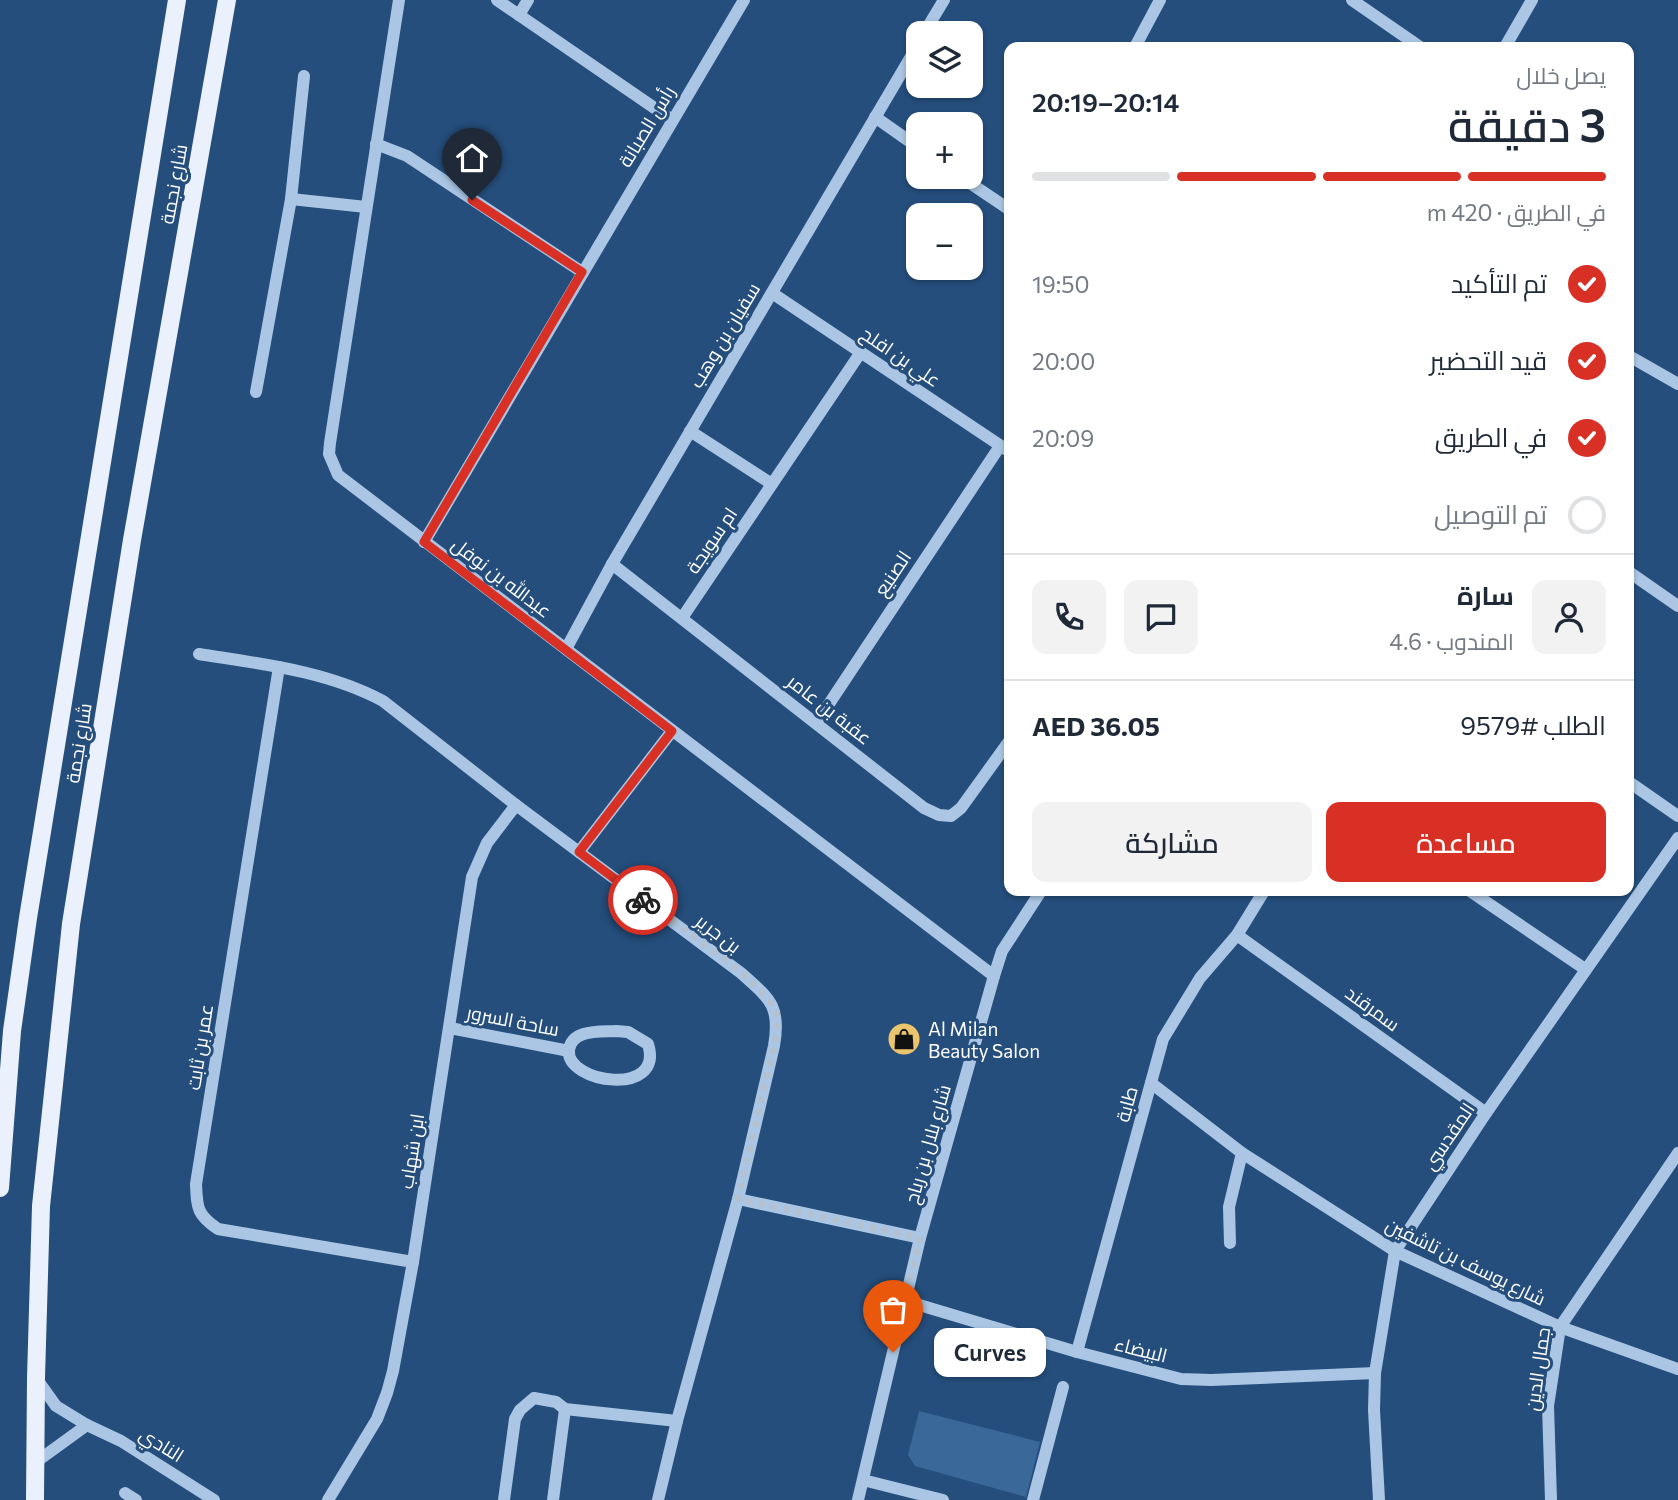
<!DOCTYPE html>
<html lang="ar">
<meta charset="utf-8">
<style>
body{margin:0;font-family:Commissioner,Cairo,sans-serif;background:#f2f2f3;color:#1f2937;direction:rtl;height:100vh;display:flex;flex-direction:column;font-size:26px;white-space:nowrap}
*{box-sizing:border-box;margin:0}
p{font-size:23px;color:#747a83}
.icon{flex:none;width:38px;height:38px;fill:none;stroke:currentColor;stroke-width:2;stroke-linecap:round;stroke-linejoin:round}
.map{position:relative;flex:1;overflow:hidden;direction:ltr}
.panel{position:absolute;left:1004px;top:42px;width:630px;height:854px;display:flex;flex-direction:column;background:#fff;border-radius:14px;box-shadow:0 2px 5px #0004;direction:rtl}
.panel>*{flex:none}
.fabs{position:absolute;left:906px;top:21px;display:grid;gap:14px}
.fabs a{display:grid;place-items:center;width:77px;height:77px;border-radius:14px;background:#fff;box-shadow:0 2px 5px #0004;font-size:35px}
.pin{position:absolute;display:grid;place-items:center;width:60px;height:60px;color:#fff;margin:-72px -30px;border-radius:50% 50% 50% 0;rotate:-45deg;box-shadow:0 0 7px #0007}
.pin .icon{rotate:45deg}
.courier{position:absolute;display:grid;place-items:center;width:70px;height:70px;margin:-35px;border:5px solid #d93025;border-radius:50%;background:#fff;color:#222;box-shadow:0 2px 9px #0007}
.bubble{position:absolute;height:49px;border-radius:14px;background:#fff;box-shadow:0 2px 5px #0004;font-size:23px;font-weight:600;line-height:49px;text-align:center;direction:rtl}
.summary em{font-style:normal;font-weight:600}
.summary div{display:flex;flex-direction:column-reverse}
.summary{display:flex;align-items:center;justify-content:space-between;height:119px;padding:0 28px}
h1{font-size:46px;font-weight:600;line-height:52px}
.bar{display:grid;grid-template-columns:repeat(4,1fr);gap:10px 7px;align-content:center;height:84px;padding:0 28px}
.bar i{height:9px;border-radius:5px;background:#e0e1e3}
.bar .on{background:#d93025}
.bar p{grid-column:span 4}
.line{display:flex;align-items:center;gap:18px;padding:0 28px;border-top:2px solid #e0e1e3}
.line div{flex:1}
.round{display:grid;place-items:center;flex:none;width:74px;height:74px;border-radius:14px;background:#f2f2f3}
ol{padding:0 28px;list-style:none}
li{display:flex;align-items:center;gap:21px;height:77px}
li p{margin-inline-start:auto}
li .icon{padding:7px;border-radius:50%;background:#d93025;color:#fff;stroke-width:4}
li:last-child{color:#747a83}
li i{width:38px;height:38px;border:4px solid #e0e1e3;border-radius:50%}
.action{display:flex;gap:14px;margin-top:auto;padding:14px 28px}
.action a{flex:1;height:80px;border-radius:14px;background:#d93025;color:#fff;font-size:28px;font-weight:600;line-height:80px;text-align:center}
.action a+a{background:#f2f2f3;color:#1f2937}
.map>svg:first-child{display:block}
.green{fill:#396899}
.lines{fill:none;stroke-linecap:round;stroke-linejoin:round}
.minor{stroke:#aac6e4;stroke-width:12}
.major{stroke:#eaf1fc;stroke-width:18}
.done{stroke:#b3c1d1;stroke-width:7;stroke-dasharray:0 12.6}
.route{stroke:#d93025;stroke-width:9}
.labels{text-anchor:middle;dominant-baseline:central;stroke-width:6;stroke-linejoin:round;paint-order:stroke}
.street-label{font-size:19px;fill:#fff;stroke:#254e7c}
.poi-label{font-size:19px;fill:#fff;stroke:#254e7c;text-anchor:start}
</style>
<div class="map">
<svg width="1678" height="1500" viewBox="0 0 1678 1500">
<rect width="100%" height="100%" fill="#254e7c"/>
<path class="green" d="M919,1411L1040,1442L1026,1497L915,1466L908,1455Z"/>
<g class="lines">
<g class="minor">
<path d="M399,0L330,443L329,454L338,475L994,976"/>
<path d="M497,0L672,120"/>
<path d="M1352,0L1420,47"/>
<path d="M519,15L528,0"/>
<path d="M924,33L944,0"/>
<path d="M1135,47L1160,0"/>
<path d="M1505,47L1532,0"/>
<path d="M875,117L919,148"/>
<path d="M376,144L407,156L582,272"/>
<path d="M961,177L1010,210"/>
<path d="M291,199L366,207"/>
<path d="M772,293L1010,452"/>
<path d="M1629,356L1678,384"/>
<path d="M256,392L291,199L304,76"/>
<path d="M690,431L772,484"/>
<path d="M424,542L744,0"/>
<path d="M612,564L924,808L939,815L951,816L961,808L1010,740"/>
<path d="M1629,572L1678,606"/>
<path d="M682,618L861,352"/>
<path d="M566,649L612,564L919,43"/>
<path d="M199,654C262,664 327,671 383,701L516,805L741,973C770,999 781,1006 774,1046L738,1199L677,1421L658,1500"/>
<path d="M279,667L196,1184C197,1208 197,1215 218,1229L413,1262"/>
<path d="M817,722L1000,446"/>
<path d="M1629,782L1678,816"/>
<path d="M579,852L672,731"/>
<path d="M1470,891L1585,969"/>
<path d="M1237,935L1486,1113"/>
<path d="M450,1028L569,1051"/>
<path d="M616,1031L628,1032L648,1044C665,1098 565,1083 569,1050C572,1029 600,1032 616,1031Z"/>
<path d="M1151,1083L1242,1153L1395,1251L1560,1327L1678,1369"/>
<path d="M738,1199L920,1238"/>
<path d="M1230,1243L1229,1207L1242,1153"/>
<path d="M906,1301L1077,1352L1181,1379L1211,1380L1375,1373"/>
<path d="M1077,1352L1163,1039L1200,978L1237,935L1264,891"/>
<path d="M36,1378L56,1406L87,1425L121,1441L214,1500"/>
<path d="M36,1462L87,1425"/>
<path d="M863,1480L943,1500"/>
<path d="M125,1493L136,1500"/>
<path d="M328,1500L377,1419L387,1393L393,1371L413,1262L472,877L487,843L516,805"/>
<path d="M504,1500L515,1419L520,1410L534,1398L556,1402L565,1409L677,1421"/>
<path d="M553,1500L565,1409"/>
<path d="M858,1500L920,1238L994,976L1002,951L1041,891"/>
<path d="M1033,1500L1063,1387"/>
<path d="M1379,1500L1374,1410L1375,1373L1395,1251L1486,1113L1678,838"/>
<path d="M1551,1500L1548,1406L1560,1327L1678,1153"/>
</g>
<g class="major">
<path d="M0,1188L12,1031L28,918L177,0"/>
<path d="M35,1500L36,1378L41,1206L71,924L132,540L227,0"/>
</g>
</g>
<g class="lines">
<path class="done" d="M643,900C671,921 767,983 776,1013C779,1024 776,1036 774,1046L738,1199L920,1238L893,1352"/>
<path class="route" d="M472,200L582,272L424,542L672,731L579,852L643,900"/>
</g>
<defs>
<symbol id="shop-disc" viewBox="-11 -11 22 22"><circle r="9.5" fill="#edc46e" stroke="#254e7c"/><path d="M-5-2.5h2.3a2.7 3.5 0 0 1 5.4 0H5L5.5 6h-11ZM-1.5-2.5h3a1.5 2.3 0 0 0-3 0Z" fill="#111"/></symbol>
</defs>
<g fill-rule="evenodd">
<use href="#shop-disc" x="885" y="1020" width="38" height="38"/>
</g>
<g class="labels">
<g class="street-label">
<text transform="translate(646 126) rotate(-59)">رأس الصبانة</text>
<text transform="translate(173 184) rotate(-80)">شارع نجمة</text>
<text transform="translate(724 335) rotate(-59)">سفيان بن وهب</text>
<text transform="translate(901 356) rotate(34)">علي بن افلح</text>
<text transform="translate(711 540) rotate(-56)">ام سويجة</text>
<text transform="translate(892 573) rotate(-56)">الصنيع</text>
<text transform="translate(502 577) rotate(37)">عبدالله بن نوفل</text>
<text transform="translate(830 709) rotate(38)">عقبة بن عامر</text>
<text transform="translate(78 743) rotate(-81)">شارع نجمة</text>
<text transform="translate(719 933) rotate(37)">بن جرير</text>
<text transform="translate(1373 1008) rotate(36)">سمرقند</text>
<text transform="translate(513 1020) rotate(11)">ساحة السرور</text>
<text transform="translate(199 1047) rotate(-81)">عمر بن ثابت</text>
<text transform="translate(1126 1104) rotate(-75)">طابة</text>
<text transform="translate(1448 1136) rotate(-56)">المقدسي</text>
<text transform="translate(927 1144) rotate(-74)">شارع بلال بن رباح</text>
<text transform="translate(411 1151) rotate(-81)">ابن شهاب</text>
<text transform="translate(1466 1261) rotate(26)">شارع يوسف بن تاشفين</text>
<text transform="translate(1141 1349) rotate(14)">البيضاء</text>
<text transform="translate(1537 1369) rotate(-82)">جمال الدين</text>
<text transform="translate(162 1444) rotate(32)">النادي</text>
</g>
<g class="poi-label">
<text x="928" y="1028">Al Milan<tspan x="928" dy="22">Beauty Salon</tspan></text>
</g>
</g>
</svg>
<div class="fabs">
<a><svg class="icon" aria-label="layers" viewBox="0 0 24 24"><path d="M12 4l9 5-9 5-9-5zM3 14l9 5 9-5"/></svg></a>
<a>+</a>
<a>−</a>
</div>
<div class="pin" style="left:893px;top:1352px;background:#ea580c"><svg class="icon" aria-label="bag" viewBox="0 0 24 24"><path d="M5 8h14l-1 12H6zM9 8a3 3 0 0 1 6 0"/></svg></div>
<div class="pin" style="left:472px;top:200px;background:#1f2937"><svg class="icon" aria-label="home" viewBox="0 0 24 24"><path d="M3 11l9-7 9 7M6 9v11h12V9"/></svg></div>
<div class="courier" style="left:643px;top:900px"><svg class="icon" aria-label="bike" viewBox="0 0 24 24"><circle cx="6" cy="16" r="4"/><circle cx="18" cy="16" r="4"/><path d="M6 16l4-8h5l3 8M10 8l3 8H6M13 5h3"/></svg></div>
<div class="bubble" style="left:934px;top:1328px;width:112px">Curves</div>
<section class="panel">
<div class="summary"><div><h1>3 دقيقة</h1><p>يصل خلال</p></div><em>20:14–20:19</em></div>
<div class="bar"><i class="on"></i><i class="on"></i><i class="on"></i><i></i><p>في الطريق · 420 m</p></div>
<ol>
<li><svg class="icon" aria-label="check" viewBox="0 0 24 24"><path d="M5 12l5 5 9-10"/></svg>تم التأكيد<p>19:50</p></li>
<li><svg class="icon" aria-label="check" viewBox="0 0 24 24"><path d="M5 12l5 5 9-10"/></svg>قيد التحضير<p>20:00</p></li>
<li><svg class="icon" aria-label="check" viewBox="0 0 24 24"><path d="M5 12l5 5 9-10"/></svg>في الطريق<p>20:09</p></li>
<li><i></i>تم التوصيل</li>
</ol>
<div class="line" style="height:126px"><a class="round"><svg class="icon" aria-label="person" viewBox="0 0 24 24"><circle cx="12" cy="8" r="4"/><path d="M4 21q1-7 8-7t8 7"/></svg></a><div><b>سارة</b><p>المندوب · 4.6</p></div><a class="round"><svg class="icon" aria-label="chat" viewBox="0 0 24 24"><path d="M4 5h16v11H9l-5 4z"/></svg></a><a class="round"><svg class="icon" aria-label="phone" viewBox="0 0 24 24"><path d="M5 4h4l2 5-3 2q2 4 5 5l2-3 5 2v4C11 20 4 13 5 4z"/></svg></a></div>
<div class="line" style="height:91px"><div>الطلب #9579</div><b>AED 36.05</b></div>
<div class="action"><a>مساعدة</a><a>مشاركة</a></div>
</section>
</div>
